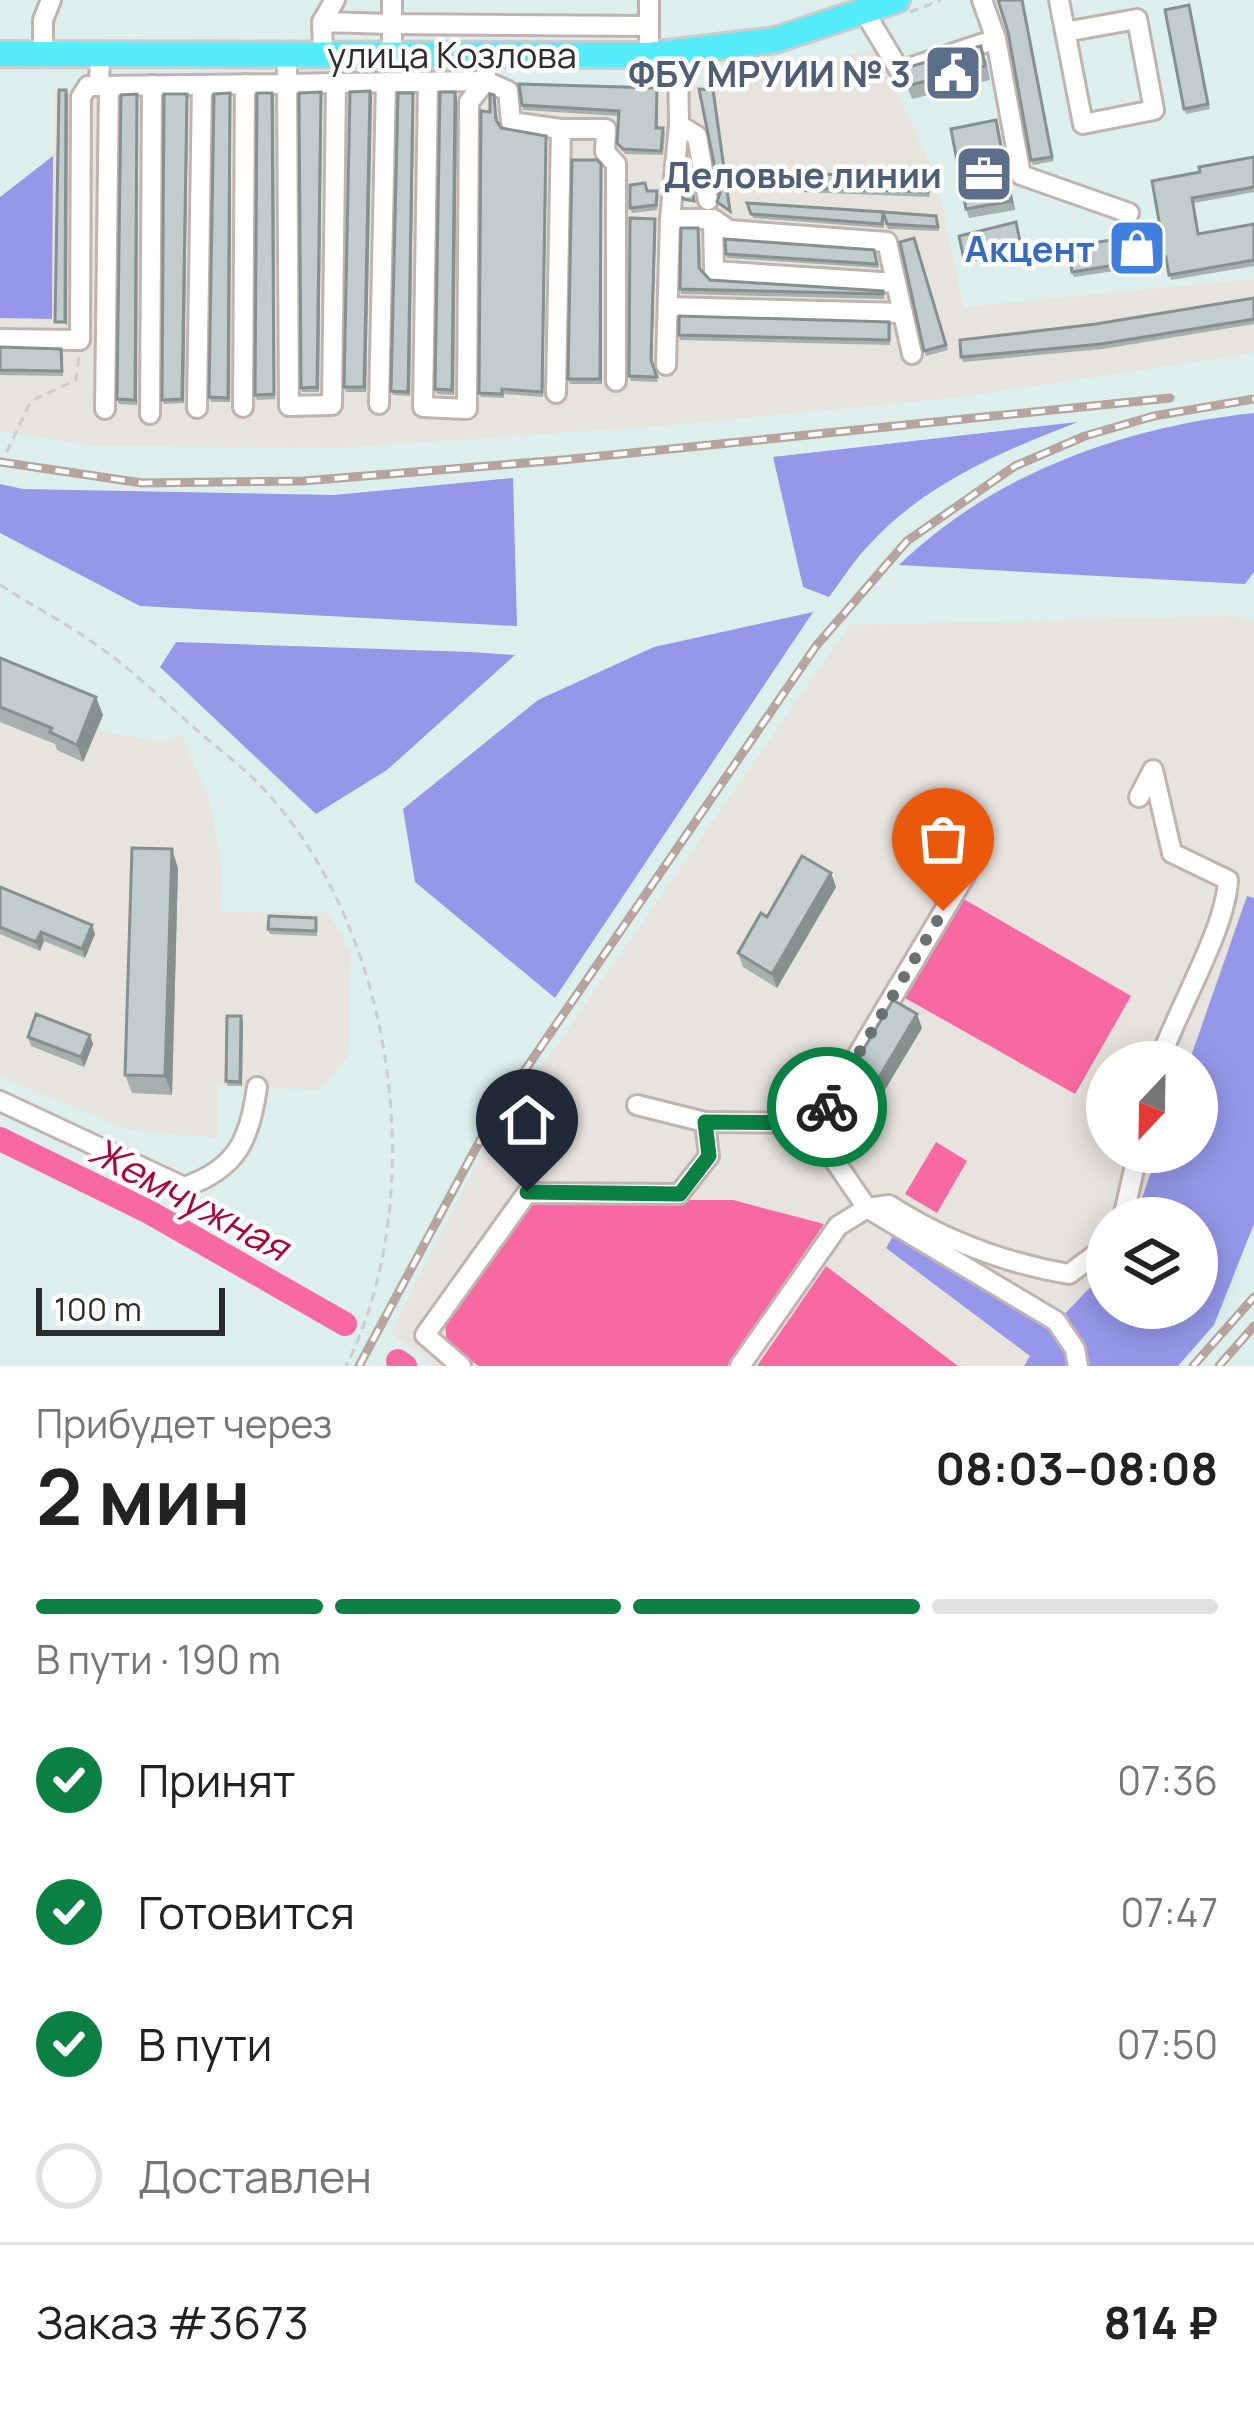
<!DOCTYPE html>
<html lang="ru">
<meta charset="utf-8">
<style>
body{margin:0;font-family:Manrope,sans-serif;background:#f2f2f2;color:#222;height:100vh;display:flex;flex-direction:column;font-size:45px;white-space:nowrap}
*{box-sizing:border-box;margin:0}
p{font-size:39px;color:#767676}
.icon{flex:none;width:66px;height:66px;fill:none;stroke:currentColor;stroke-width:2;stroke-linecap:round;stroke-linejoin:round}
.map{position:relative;height:1366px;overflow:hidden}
.drawer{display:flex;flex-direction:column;background:#fff;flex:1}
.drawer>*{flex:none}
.needle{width:78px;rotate:202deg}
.fabs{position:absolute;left:1086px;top:1041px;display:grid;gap:24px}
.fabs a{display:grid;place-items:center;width:132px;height:132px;border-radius:50%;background:#fff;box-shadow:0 6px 30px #0003;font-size:60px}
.scale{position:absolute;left:36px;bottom:30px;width:189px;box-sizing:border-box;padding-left:12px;border:6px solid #2c2c2c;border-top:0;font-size:33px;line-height:42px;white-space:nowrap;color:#2c2c2c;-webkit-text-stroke:9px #fff;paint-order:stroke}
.pin{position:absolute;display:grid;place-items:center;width:102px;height:102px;color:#fff;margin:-123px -51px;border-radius:50% 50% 50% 0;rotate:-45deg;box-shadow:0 0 12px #0007}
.pin .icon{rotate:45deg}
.courier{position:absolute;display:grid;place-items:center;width:120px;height:120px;margin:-60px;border:9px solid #0b8043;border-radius:50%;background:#fff;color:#222;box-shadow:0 3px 15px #0007}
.overview em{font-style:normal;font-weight:700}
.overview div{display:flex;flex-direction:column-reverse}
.overview{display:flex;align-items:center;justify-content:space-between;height:204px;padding:0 36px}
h1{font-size:78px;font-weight:700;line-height:90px}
.bar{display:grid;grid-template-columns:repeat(4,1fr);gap:18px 12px;align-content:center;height:144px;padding:0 36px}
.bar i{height:15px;border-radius:9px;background:#e0e0e0}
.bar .selected{background:#0b8043}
.bar p{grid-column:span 4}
.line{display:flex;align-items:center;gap:30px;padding:0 36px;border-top:3px solid #e0e0e0}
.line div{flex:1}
ol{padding:0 36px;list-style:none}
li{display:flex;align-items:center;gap:36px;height:132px}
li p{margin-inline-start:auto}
li .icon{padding:12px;border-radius:50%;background:#0b8043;color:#fff;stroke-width:4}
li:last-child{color:#767676}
li i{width:66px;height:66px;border:6px solid #e0e0e0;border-radius:50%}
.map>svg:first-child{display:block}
.industrial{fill:#e7e3de}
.green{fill:#9697e9}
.water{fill:#f869a3}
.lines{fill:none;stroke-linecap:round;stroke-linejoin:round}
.river{stroke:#f869a3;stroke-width:24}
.minor-casing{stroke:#c1b3b1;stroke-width:24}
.major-casing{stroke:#ccc;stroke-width:30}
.path{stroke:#ccc;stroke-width:3;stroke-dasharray:9 6;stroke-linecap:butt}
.minor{stroke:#fff;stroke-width:18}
.major{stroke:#55ecfb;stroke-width:24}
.rail-casing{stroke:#b8a49f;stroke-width:9}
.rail{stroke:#fff;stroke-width:4.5;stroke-dasharray:14;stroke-linecap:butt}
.wall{fill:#a5b0af}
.shaded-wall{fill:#86908f}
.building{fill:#c0cdcc;stroke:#86908f;stroke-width:3}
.done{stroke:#6a7070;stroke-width:12;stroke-dasharray:0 21.6}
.route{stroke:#0b8043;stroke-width:15}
.labels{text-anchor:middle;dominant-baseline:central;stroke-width:9;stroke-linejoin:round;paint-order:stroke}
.street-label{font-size:36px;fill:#2c2c2c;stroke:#fff}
.service-label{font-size:36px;font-weight:bold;fill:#4e5e75;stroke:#fff;text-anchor:end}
.shop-label{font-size:36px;font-weight:bold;fill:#366cbe;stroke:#fff;text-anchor:end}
.water-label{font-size:39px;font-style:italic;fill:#a9033a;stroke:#fff}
</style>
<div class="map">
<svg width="1254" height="1366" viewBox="0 0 1254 1366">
<rect width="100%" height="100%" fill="#ddefed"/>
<g class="industrial">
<path d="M877,48L935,175L964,307L1254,279V353L954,398L660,426L339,448L95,446L0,431V318H52L54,91L727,84Z"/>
<path d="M1231,616L1254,621V898L1247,897L1189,1062H1107V1152H1158L1135,1218H1107V1270L1056,1321L1024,1366H436L390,1333L484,1150L849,625Z"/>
<path d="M0,673L103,715L97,731L162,742L181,734L210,800L221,863L220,912L329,913L351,953L348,1058L319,1090L218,1086L217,1138L130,1130L0,1077Z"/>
</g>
<g class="green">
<path d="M53,156L52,319L0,318V197Z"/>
<path d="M1254,413V572L1245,584L899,565C994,473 1124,427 1254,413Z"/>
<path d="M1078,422C1003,451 924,484 869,545C854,560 842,580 829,597L803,587L773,457Z"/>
<path d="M513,478L517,626L140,606L0,533V484L23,489L334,495Z"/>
<path d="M813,612L555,998L415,882L403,809L538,700L654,647Z"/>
<path d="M176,642L471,652L515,655L387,770L316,814L160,667Z"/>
<path d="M1247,896L1254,898V1224L1214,1325L1178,1366H1024L1030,1356L886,1248L893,1236L1050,1329L1107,1270V1308H1197V1218H1135L1158,1152H1197V1062H1189Z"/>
</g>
<g class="water">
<path d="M962,898L1131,996L1075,1094L905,998Z"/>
<path d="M936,1142L967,1161L937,1213L905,1194Z"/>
<path d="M535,1200H733L824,1224L727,1366H479L447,1345L445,1324Z"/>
<path d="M826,1266L958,1366H757Z"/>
</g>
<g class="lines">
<g class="river">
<path d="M0,1139L149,1212L345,1324"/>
<path d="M398,1361L405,1366"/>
</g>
<defs>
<g id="minor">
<path d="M392,0V24L649,26"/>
<path d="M649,0V55"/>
<path d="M1059,0L1083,124L1154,110L1137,19L1065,32"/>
<path d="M865,13L900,71L996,39L982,0"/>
<path d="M323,30L322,22L335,0"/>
<path d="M996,39L1021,175L1129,213"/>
<path d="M323,53L322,22L392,24V53"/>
<path d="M678,53L679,125L670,219H713L729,230L887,242L912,354"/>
<path d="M43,54V20L51,0"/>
<path d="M486,71V81L508,91L511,122L561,129L556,393"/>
<path d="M428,82L423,407L467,409L469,102L486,81"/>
<path d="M336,83L332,405L289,406L287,84Z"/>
<path d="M336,83L486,81"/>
<path d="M99,86L287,84V53"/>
<path d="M679,125L697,136L708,200"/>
<path d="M561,129H606L605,152L616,164V381"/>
<path d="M713,219L714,271L896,283"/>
<path d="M668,307L903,313"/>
<path d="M0,339L80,340L81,97L88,86H99L100,54"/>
<path d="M666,365L670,219"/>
<path d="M379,404L386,82"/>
<path d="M243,407L245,84"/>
<path d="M197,408L202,85"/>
<path d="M105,409L109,86"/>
<path d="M150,414L152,85"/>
<path d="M1139,797L1153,770L1172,853L1228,880C1226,929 1177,1010 1159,1062"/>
<path d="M966,874L817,1123L830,1154L867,1208L1056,1321L1075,1349L1078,1366"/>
<path d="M0,1101L184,1187C237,1169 250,1139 257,1087"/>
<path d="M637,1105L705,1122"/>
<path d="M1123,1218L1138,1152"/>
<path d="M461,1366L425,1335L527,1193L679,1194L709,1156L705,1122L817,1123"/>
<path d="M740,1366L838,1226L867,1208L889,1205C944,1240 1004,1263 1069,1274L1107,1246"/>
</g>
<path id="major" d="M0,54L649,55L775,40L897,0"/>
</defs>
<use href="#minor" class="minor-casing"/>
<use href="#major" class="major-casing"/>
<g class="path">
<path d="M910,12L941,0"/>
<path d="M0,466L31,401L76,380L79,354"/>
<path d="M0,585C33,606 69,625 101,648C135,672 166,703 198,731C218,749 241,765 260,785C394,925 433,1193 346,1366"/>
</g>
<use href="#minor" class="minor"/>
<use href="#major" class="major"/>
<defs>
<g id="rail">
<path d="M0,462L142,483L303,481L562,460L1170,398"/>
<path d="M359,1366L492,1118L816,646L907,541L1015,466L1085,436L1154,416L1254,399"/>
<path d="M1193,1366L1254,1297"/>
<path d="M1219,1366L1254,1326"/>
</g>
</defs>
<use href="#rail" class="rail-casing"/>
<use href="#rail" class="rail"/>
</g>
<g class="wall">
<path d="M1190,10L1210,109L1186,114L1184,109Z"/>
<path d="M1008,32L1054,161L1033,165L1031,160Z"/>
<path d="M986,59L990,80L912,99L907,86Z"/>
<path d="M658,92V128H663L665,133L663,155L625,154L617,143L619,116L523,110L522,105Z"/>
<path d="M272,93L274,98L275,399L257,400L255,395Z"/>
<path d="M413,93L414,97L410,396L393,395L391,391Z"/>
<path d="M137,94L138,99L137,405L119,404L117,399Z"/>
<path d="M372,96L366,392H346L344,387Z"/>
<path d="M322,97L319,392H302L301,388Z"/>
<path d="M457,97L454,395L437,394L435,389Z"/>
<path d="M231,98L230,402H211L209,397Z"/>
<path d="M188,99L184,403L164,404L162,400Z"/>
<path d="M495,100L498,122L501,128L547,141L543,397L504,394V398L481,397L479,393L490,112Z"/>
<path d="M999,130L1015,210L969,218L966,209Z"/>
<path d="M1254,157V192L1194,203L1199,234L1254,224V266L1171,280L1167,263L1074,277L1072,272L1161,232L1200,172Z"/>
<path d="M602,169V384H570L568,379Z"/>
<path d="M747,172L926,177L930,197L752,190Z"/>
<path d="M647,191L659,195L657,210L632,213L630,208Z"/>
<path d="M747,203L884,217V228L753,218Z"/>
<path d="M883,212L938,221L939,231L888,229Z"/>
<path d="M1016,222L1023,250L966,264L959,236Z"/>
<path d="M656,224L652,365L658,382L631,381L629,376Z"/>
<path d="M700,232L701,269L710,280L883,294L885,299L681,294L680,289Z"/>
<path d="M914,238L948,350L926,356L924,351Z"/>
<path d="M874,250L879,268L727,258L726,254Z"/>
<path d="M1254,298V324L1103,349L963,362L961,357L1096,324Z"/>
<path d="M891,326L890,345L680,340L679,335Z"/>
<path d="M0,347L63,353V376L0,375Z"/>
<path d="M0,658L96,697L103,715L83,762L57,750L55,744L0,722Z"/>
<path d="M178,868L172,1095L132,1093L125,1075Z"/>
<path d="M831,873L836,887L777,988L743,967L738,953L767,917Z"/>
<path d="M0,887L95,934L85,958L44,941L40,951L0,934Z"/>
<path d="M316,918L317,936L270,934L268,929Z"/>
<path d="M241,1016L243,1021L242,1086H228L226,1081Z"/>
<path d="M922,1028L862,1128L838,1114L833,1100Z"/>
<path d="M90,1035L93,1044L84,1067L31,1046L28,1037Z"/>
</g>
<g class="shaded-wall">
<path d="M66,90L68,95L67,326L65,322Z"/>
<path d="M370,91L372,96L366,392L364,387Z"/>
<path d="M321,92L322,97L319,392L317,387Z"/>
<path d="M455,92L457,97L454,395L452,390Z"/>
<path d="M230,93L231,98L230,402L228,398Z"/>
<path d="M272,93L274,98L275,399L274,394Z"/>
<path d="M413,93L414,97L410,396L408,392Z"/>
<path d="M137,94L138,99L137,405L135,400Z"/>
<path d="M187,94L188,99L184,403L182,399Z"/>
<path d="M996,120L999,130L1015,210L1011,201Z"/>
<path d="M546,136L547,141L543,397L542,392Z"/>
<path d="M601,164L602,169V384L600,379Z"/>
<path d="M655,219L656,224L652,365L651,360Z"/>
<path d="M96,697L103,715L83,762L77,745Z"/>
<path d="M172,849L178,868L172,1095L165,1076Z"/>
<path d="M831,873L836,887L777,988L772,974Z"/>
<path d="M92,925L95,934L85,958L82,949Z"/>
<path d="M41,932L44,941L40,951L36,942Z"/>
<path d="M917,1014L922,1028L862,1128L857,1114Z"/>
<path d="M241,1016L243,1021L242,1086L240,1082Z"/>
<path d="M90,1035L93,1044L84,1067L81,1057Z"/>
</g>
<g class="building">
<path d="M998,0H1022L1052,157L1031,160L1008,32Z"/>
<path d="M1189,5L1208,104L1184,109L1165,10Z"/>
<path d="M981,46L985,66L907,86L902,69Z"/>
<path d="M519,84L657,88L656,128H663L661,151L623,149L617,143L619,111L522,105Z"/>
<path d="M699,89L713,90L730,211L717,202L720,193Z"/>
<path d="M59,90H66L65,322H55Z"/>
<path d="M370,91L364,387H344L350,92Z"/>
<path d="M321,92L317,387L301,388L299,93Z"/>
<path d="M440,92H455L452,390L435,389Z"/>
<path d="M230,93L228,398L209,397L214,94Z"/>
<path d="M257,93H272L274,394L255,395Z"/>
<path d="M398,93H413L408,392L391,391Z"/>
<path d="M137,94L135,400L117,399L121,95Z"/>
<path d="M164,94H187L182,399L162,400Z"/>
<path d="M490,94L494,95L496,120L501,128L546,136L542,392L502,389V394L479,393L481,111L490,112Z"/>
<path d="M996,120L1011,201L966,209L951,129Z"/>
<path d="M1254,157V187L1192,198L1198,234L1254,224V260L1169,275L1166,257L1072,272L1068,247L1161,232L1152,181L1200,172L1199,167Z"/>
<path d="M572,160H597L601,164L600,379H568Z"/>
<path d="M687,162L694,201L683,199Z"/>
<path d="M747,172L926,177L928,192L750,186Z"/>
<path d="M645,183L647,191H657L656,205L630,208V185Z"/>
<path d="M747,203L883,212L882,224L751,214Z"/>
<path d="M883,212L936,216L938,227L887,224Z"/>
<path d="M630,218L655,219L651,360L657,377L629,376Z"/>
<path d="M1016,222L1021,246L964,259L959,236Z"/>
<path d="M681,228H698L699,268L710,280L883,291V294L680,289Z"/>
<path d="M914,238L946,345L924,351L900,242Z"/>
<path d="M725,239L874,250L877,264L726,254Z"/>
<path d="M1254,298V319L1101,344L961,357L960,340L1096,324Z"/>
<path d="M679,316L889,322V340L679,335Z"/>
<path d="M0,347L61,349L62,371L0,370Z"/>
<path d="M0,658L96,697L77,745L50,732L52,728L0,707Z"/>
<path d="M132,848L172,849L165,1076L125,1075Z"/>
<path d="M802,856L831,873L772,974L738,953L761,913L767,917Z"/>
<path d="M0,887L92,925L82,949L41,932L36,942L0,927Z"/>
<path d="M269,916L316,918V931L268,929Z"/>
<path d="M893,1000L917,1014L857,1114L833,1100Z"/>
<path d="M36,1014L90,1035L81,1057L28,1037Z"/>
<path d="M227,1016H241L240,1082L226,1081Z"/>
</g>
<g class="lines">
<path class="done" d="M827,1107L943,911"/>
<path class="route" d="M527,1192L680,1194L709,1156L705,1122L817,1123L827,1107"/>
</g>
<defs>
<symbol id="civic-square" viewBox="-11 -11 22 22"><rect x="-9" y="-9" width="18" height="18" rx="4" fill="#5c6f8a" stroke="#fff"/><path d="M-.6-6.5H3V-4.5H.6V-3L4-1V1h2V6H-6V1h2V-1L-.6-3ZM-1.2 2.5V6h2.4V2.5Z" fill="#fff"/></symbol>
<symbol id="office-square" viewBox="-11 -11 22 22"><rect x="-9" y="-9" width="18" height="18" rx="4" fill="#5c6f8a" stroke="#fff"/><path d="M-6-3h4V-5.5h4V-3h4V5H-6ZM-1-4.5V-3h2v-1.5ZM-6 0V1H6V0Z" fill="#fff"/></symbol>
<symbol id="shop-square" viewBox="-11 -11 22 22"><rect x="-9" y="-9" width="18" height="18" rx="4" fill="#3f7fe0" stroke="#fff"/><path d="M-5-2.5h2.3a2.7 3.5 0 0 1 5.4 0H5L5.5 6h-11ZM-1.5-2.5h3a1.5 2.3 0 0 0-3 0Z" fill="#fff"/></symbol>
</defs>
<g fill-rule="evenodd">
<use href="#civic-square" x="920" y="40" width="66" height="66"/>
<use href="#office-square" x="951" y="141" width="66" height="66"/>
<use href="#shop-square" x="1104" y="215" width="66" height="66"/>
</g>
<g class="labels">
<g class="street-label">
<text x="452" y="54">улица Козлова</text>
</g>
<g class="service-label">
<text x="911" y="73">ФБУ МРУИИ № 3</text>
<text x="942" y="174">Деловые линии</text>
</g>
<g class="shop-label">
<text x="1095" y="248">Акцент</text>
</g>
<g class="water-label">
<text transform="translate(190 1198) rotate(28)">Жемчужная</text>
</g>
</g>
</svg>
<div class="fabs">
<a><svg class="needle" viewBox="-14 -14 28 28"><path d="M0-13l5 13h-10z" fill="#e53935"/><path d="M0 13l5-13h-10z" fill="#767676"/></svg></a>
<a><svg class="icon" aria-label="layers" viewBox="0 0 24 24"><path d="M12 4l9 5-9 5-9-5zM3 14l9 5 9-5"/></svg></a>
</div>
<div class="scale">100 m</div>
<div class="pin" style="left:943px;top:911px;background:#ea580c"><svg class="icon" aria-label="bag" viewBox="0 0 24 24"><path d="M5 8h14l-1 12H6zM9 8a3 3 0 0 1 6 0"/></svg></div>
<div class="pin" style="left:527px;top:1192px;background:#1f2937"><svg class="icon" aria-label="home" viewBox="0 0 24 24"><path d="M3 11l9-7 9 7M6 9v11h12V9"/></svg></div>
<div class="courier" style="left:827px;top:1107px"><svg class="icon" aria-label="bike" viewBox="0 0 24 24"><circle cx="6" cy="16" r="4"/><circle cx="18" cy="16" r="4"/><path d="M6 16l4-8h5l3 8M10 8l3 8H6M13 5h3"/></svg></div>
</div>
<section class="drawer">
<div class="overview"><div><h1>2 мин</h1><p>Прибудет через</p></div><em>08:03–08:08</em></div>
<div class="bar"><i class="selected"></i><i class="selected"></i><i class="selected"></i><i></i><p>В пути · 190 m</p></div>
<ol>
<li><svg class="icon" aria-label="check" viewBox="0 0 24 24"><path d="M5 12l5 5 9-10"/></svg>Принят<p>07:36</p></li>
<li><svg class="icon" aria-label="check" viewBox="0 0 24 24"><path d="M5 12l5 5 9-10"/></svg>Готовится<p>07:47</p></li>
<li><svg class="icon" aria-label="check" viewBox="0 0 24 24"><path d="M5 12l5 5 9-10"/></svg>В пути<p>07:50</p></li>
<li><i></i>Доставлен</li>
</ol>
<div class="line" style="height:156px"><div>Заказ #3673</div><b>814 ₽</b></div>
</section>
